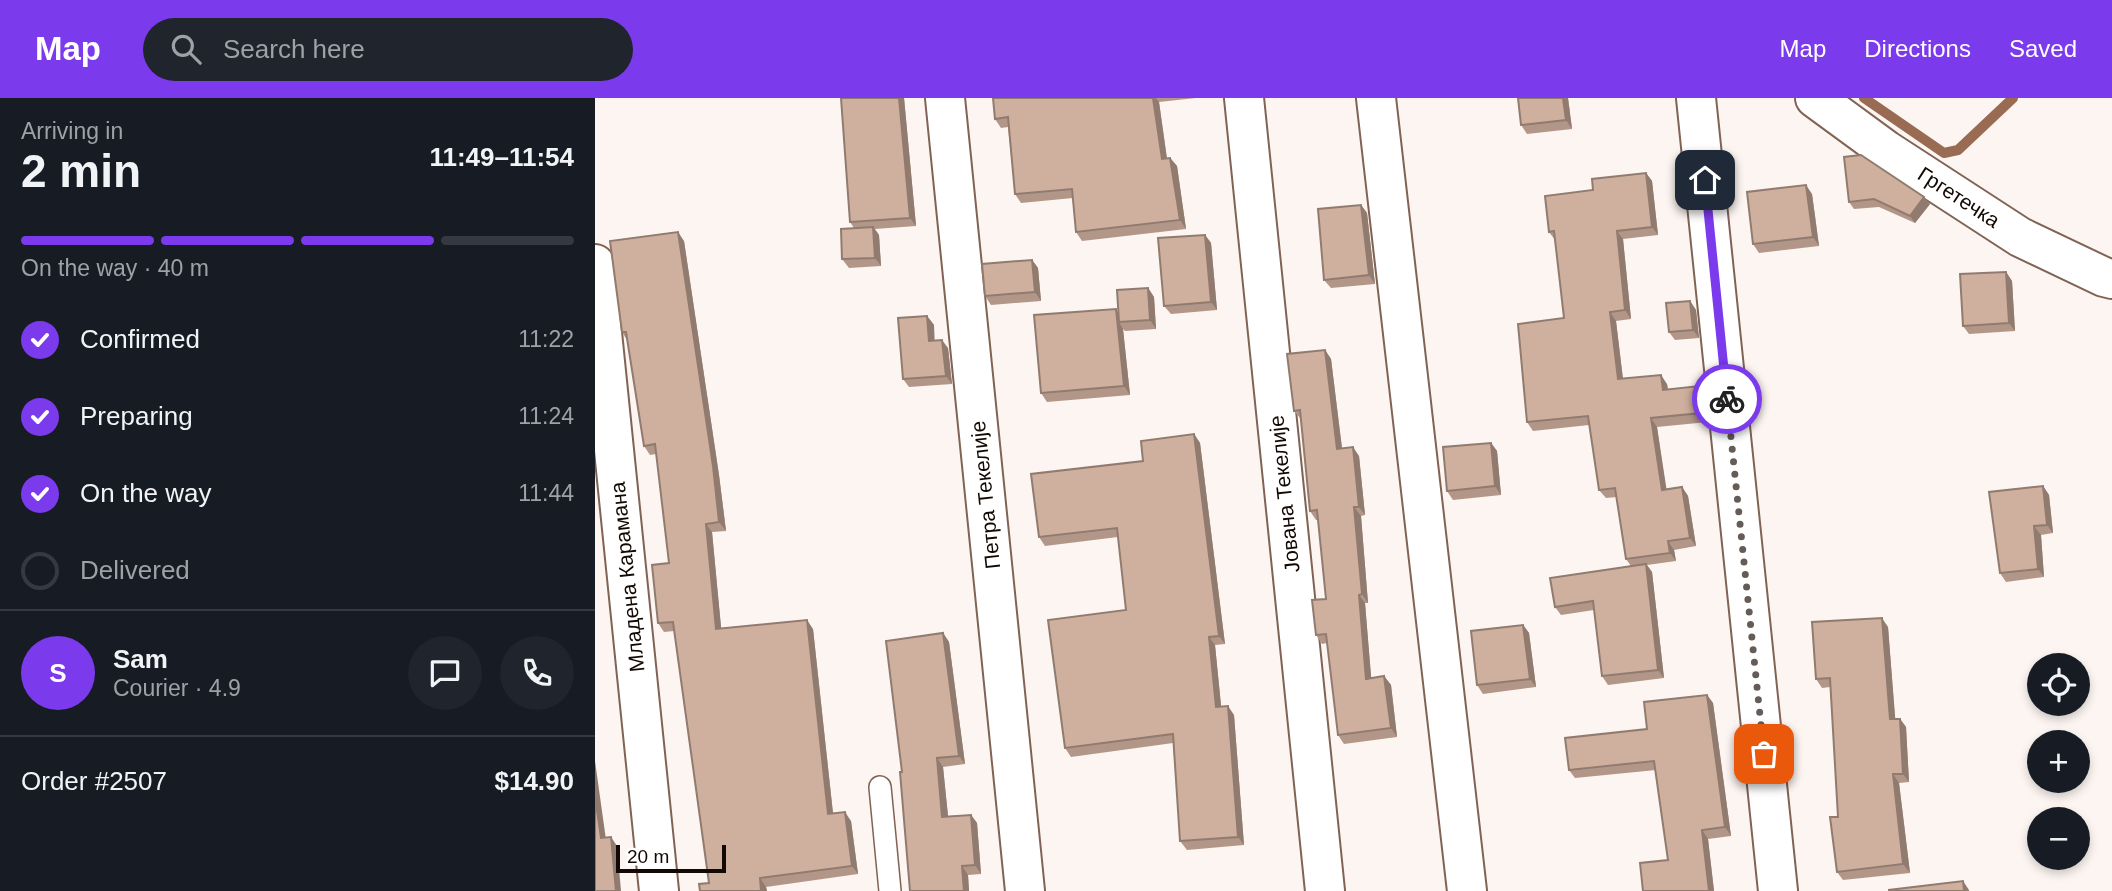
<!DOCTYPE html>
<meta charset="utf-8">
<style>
body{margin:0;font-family:Helvetica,sans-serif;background:#20242c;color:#f1f3f6;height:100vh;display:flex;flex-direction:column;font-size:26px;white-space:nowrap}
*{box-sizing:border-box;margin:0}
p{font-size:23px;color:#9ea1a6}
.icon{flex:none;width:38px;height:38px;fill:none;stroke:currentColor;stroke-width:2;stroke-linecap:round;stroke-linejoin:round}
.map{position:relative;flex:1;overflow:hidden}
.details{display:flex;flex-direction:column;background:#171b24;width:595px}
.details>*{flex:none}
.buttons{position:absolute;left:1432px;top:555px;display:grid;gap:14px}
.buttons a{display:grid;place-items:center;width:63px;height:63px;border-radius:50%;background:#171b24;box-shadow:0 4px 10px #0003;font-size:35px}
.scale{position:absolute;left:21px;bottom:18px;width:110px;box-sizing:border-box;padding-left:7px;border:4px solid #130904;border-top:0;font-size:19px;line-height:24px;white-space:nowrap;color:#130904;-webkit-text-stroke:5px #fff;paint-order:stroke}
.pin{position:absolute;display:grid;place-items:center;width:60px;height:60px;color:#fff;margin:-30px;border-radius:14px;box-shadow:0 4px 10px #0006}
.courier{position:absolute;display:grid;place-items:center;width:70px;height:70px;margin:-35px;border:5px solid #7c3aed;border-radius:50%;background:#fff;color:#222;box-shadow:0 2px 9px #0007}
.overview em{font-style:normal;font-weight:600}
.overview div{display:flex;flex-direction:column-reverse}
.overview{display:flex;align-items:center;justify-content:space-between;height:119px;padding:0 21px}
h1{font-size:46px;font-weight:600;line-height:52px}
.bar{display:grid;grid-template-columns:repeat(4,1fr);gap:10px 7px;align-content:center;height:84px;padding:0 21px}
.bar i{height:9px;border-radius:5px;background:#363941}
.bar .current{background:#7c3aed}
.bar p{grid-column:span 4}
.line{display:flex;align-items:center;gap:18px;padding:0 21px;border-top:2px solid #363941}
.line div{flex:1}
.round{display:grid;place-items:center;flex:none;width:74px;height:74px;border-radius:37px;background:#20242c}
ol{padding:0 21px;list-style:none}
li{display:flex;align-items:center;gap:21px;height:77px}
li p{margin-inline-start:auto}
li .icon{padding:7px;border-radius:50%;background:#7c3aed;color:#fff;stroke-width:4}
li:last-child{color:#9ea1a6}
li i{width:38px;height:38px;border:4px solid #363941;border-radius:50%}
header{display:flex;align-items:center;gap:42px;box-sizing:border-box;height:98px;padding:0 35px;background:#7c3aed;color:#fff}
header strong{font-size:33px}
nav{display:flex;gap:38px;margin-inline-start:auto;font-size:24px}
.search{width:490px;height:63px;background:#20242c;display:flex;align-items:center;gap:18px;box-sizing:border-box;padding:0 24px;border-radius:38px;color:#9ea1a6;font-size:26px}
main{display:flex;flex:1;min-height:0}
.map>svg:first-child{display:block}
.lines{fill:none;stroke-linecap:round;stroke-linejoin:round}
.stream{stroke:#996b52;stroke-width:10}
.service-casing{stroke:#806354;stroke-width:24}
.minor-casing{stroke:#806354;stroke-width:42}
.service{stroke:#fff;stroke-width:21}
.minor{stroke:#fff;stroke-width:38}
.wall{fill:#b29789}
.shaded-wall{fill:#917b6f}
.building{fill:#cfb09f;stroke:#917b6f;stroke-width:2}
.done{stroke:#655c57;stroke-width:7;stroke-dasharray:0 12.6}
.route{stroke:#7c3aed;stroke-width:9}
.labels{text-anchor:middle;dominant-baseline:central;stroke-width:5;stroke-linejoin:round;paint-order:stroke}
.street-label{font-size:21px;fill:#130904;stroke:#fff}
</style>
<header>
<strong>Map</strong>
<div class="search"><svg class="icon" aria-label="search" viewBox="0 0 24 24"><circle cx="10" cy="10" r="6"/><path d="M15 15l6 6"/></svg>Search here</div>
<nav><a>Map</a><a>Directions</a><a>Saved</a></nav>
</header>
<main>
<section class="details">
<div class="overview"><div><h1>2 min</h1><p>Arriving in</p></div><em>11:49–11:54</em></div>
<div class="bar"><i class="current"></i><i class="current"></i><i class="current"></i><i></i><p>On the way · 40 m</p></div>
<ol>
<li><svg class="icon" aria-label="check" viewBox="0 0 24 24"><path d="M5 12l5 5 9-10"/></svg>Confirmed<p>11:22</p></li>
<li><svg class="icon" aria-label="check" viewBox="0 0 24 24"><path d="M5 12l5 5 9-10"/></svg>Preparing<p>11:24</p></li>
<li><svg class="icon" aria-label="check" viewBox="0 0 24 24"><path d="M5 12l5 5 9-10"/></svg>On the way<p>11:44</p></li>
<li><i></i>Delivered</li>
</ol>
<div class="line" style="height:126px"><b class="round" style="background:#7c3aed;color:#fff">S</b><div><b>Sam</b><p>Courier · 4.9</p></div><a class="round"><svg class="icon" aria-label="chat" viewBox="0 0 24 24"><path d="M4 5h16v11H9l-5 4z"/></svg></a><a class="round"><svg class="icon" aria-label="phone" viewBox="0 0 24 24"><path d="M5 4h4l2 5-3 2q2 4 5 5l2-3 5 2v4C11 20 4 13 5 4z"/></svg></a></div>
<div class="line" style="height:91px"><div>Order #2507</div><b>$14.90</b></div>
</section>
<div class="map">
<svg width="1517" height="793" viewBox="0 0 1517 793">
<rect width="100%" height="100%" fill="#fcf5f1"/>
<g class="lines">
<path class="stream" d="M1269,0L1349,55L1363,52L1418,0"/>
<defs>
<path id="service" d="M285,689L295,793"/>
<g id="minor">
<path d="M350,0L430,793"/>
<path d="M649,0L730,793"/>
<path d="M781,0L872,793"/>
<path d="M1101,0L1183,793"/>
<path d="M1220,0L1291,52L1425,139L1509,179L1517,181"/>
<path d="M0,166L64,793"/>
</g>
</defs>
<use href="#service" class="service-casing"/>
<use href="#minor" class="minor-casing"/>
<use href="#service" class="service"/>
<use href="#minor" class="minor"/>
</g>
<g class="wall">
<path d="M246,0H309L321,128L280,131L284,137L286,168L254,170L247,161L259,130L255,124Z"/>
<path d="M398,0H601L564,4L572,60H575L582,68L591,131L487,143L481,134L478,100L426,105L420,96L413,29L406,30L400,21Z"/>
<path d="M973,0L977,31L932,36L926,27Z"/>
<path d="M1249,59L1335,106L1320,125L1284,109L1259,111L1254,104Z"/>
<path d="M1051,75L1057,83L1063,137L1028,141L1036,221L1021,223L1028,281L1072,286L1073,291L1110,296L1113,324L1062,329L1071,392L1087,389L1093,398L1101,448L1079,452L1081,463L1052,467L1057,474L1069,580L1013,587L1007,578L999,512L966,517L960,509L1036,468L1031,461L1022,399L1011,400L1004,392L994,327L938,333L932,324L969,220L960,142L954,134L998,92Z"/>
<path d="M1217,96L1224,148L1164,155L1158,146Z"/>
<path d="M766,107L772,115L780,186L736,190L729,182Z"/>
<path d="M610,137L616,145L622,212L576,216L569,208Z"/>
<path d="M89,143L124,377L131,433L117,434L126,530L218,531L238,715L256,723L263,776L171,789L172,793H105L114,785L79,533L69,534L63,525L74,465L61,356L55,357L49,348L32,242L27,234Z"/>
<path d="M437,162L443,170L446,203L396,207L390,198Z"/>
<path d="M1411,174L1417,183L1420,233L1374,236L1368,228Z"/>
<path d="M553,190L559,199L561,231L530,233L528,231L535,297L452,304L446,295L523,214Z"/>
<path d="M1095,203L1101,212L1104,240L1080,242L1074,234Z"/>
<path d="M332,218L339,227V242L353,250L357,286L314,289L308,281Z"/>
<path d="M730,252L736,261L747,350L764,358L770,417L766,418L773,505H770L776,580L789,578L796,587L802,639L749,646L743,637L732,545L727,546L721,537L731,501L723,422H721L715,413L706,321L699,313Z"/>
<path d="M599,336L605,345L630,546L620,547L626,608L639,617L649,747L592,752L585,743L578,645L476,659L470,650L531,512L523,439L450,448L444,439L548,363Z"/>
<path d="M896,345L902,353L906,397L858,402L852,393Z"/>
<path d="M1448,388L1454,397L1458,435L1446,437L1449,479L1411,484L1405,475Z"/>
<path d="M928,527L934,535L941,589L888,596L882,587Z"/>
<path d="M1293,529L1300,621H1305L1311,629L1314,684L1304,685L1315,775L1248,782L1242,774L1243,719L1235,589L1227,590L1221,581Z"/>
<path d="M348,535L354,544L370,666L348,669L353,718L376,717L382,725L386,776L373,777L374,793H315L307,674Z"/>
<path d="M1112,597L1118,605L1136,738L1113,741L1119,793H1048L1073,762L1061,672L980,680L974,672L1052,631Z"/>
</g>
<g class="shaded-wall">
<path d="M304,0H309L321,128L315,120Z"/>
<path d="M558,0H561L564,4L573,69L567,61Z"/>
<path d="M968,0H973L977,31L971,22Z"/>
<path d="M575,60L582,68L591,131L585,122Z"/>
<path d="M1051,75L1057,83L1063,137L1057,129Z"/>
<path d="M1211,87L1217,96L1224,148L1218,139Z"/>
<path d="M1329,99L1335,106L1320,125L1315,118Z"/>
<path d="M766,107L772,115L780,186L774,177Z"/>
<path d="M278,129L284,137L286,168L280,160Z"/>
<path d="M1022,133L1028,141L1036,221L1030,212Z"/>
<path d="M83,134L89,143L124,377L131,433L124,424Z"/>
<path d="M610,137L616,145L622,212L616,204Z"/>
<path d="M437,162L443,170L446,203L440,194Z"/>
<path d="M1411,174L1417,183L1420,233L1414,225Z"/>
<path d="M553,190L559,199L561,231L555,222Z"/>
<path d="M1095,203L1101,212L1104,240L1098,232Z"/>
<path d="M521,211L527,220L524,224L528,231L535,297L529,288Z"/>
<path d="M1015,214L1021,223L1029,290L1023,281Z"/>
<path d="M332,218L339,227L340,251L334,243Z"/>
<path d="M347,242L353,250L357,286L351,278Z"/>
<path d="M730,252L736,261L748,359L742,351Z"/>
<path d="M1066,277L1072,286L1074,300L1068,292Z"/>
<path d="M1104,288L1110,296L1113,324L1106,315Z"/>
<path d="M1056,320L1062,329L1073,401L1067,392Z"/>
<path d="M599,336L605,345L630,546L624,538Z"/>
<path d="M896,345L902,353L906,397L900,388Z"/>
<path d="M758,349L764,358L770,417L764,409Z"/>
<path d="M1448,388L1454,397L1458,435L1452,427Z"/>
<path d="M1087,389L1093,398L1101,448L1095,440Z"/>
<path d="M759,409L766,418L773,505L767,496Z"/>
<path d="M111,426L117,434L127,539L121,531Z"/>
<path d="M1439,428L1446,437L1449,479L1443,471Z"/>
<path d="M1073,443L1079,452L1081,463L1075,455Z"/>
<path d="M1051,466L1057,474L1069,580L1063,572Z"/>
<path d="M764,497L770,505L777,589L771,581Z"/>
<path d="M1287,520L1293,529L1301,630L1295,621Z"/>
<path d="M212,522L218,531L239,725L233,716Z"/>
<path d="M928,527L934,535L941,589L935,581Z"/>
<path d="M348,535L354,544L370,666L364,658Z"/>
<path d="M614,539L620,547L627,617L621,609Z"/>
<path d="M789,578L796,587L802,639L796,630Z"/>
<path d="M1112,597L1118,605L1136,738L1130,729Z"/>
<path d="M633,608L639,617L649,747L643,739Z"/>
<path d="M1305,621L1311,629L1314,684L1308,676Z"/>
<path d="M342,660L348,669L354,728L347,719Z"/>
<path d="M0,663L12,749L6,740L0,699Z"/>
<path d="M1298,676L1304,685L1315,775L1308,766Z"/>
<path d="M250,714L256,723L263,776L257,768Z"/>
<path d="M376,717L382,725L386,776L380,767Z"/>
<path d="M1107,732L1113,741L1119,793H1114Z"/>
<path d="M16,739L22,748L26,793H21Z"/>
<path d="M367,768L373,777L374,793H369Z"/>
<path d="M165,780L171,789L172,793H166Z"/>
<path d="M1368,783L1374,792V793H1369Z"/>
</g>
<g class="building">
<path d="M246,0H304L315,120L255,124Z"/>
<path d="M398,0H558L567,61L575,60L585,122L481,134L477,91L420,96L413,19L400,21Z"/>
<path d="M923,0H968L971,22L926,27Z"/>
<path d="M1266,57L1329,99L1315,118L1279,101L1254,104L1249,59Z"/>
<path d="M1051,75L1057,129L1022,133L1030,212L1015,214L1023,281L1066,277L1068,292L1104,288L1106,315L1056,320L1067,392L1087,389L1095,440L1073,443L1075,455L1031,461L1020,390L1004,392L993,318L932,324L923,226L969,220L959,133L954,134L950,98L998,92L997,81Z"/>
<path d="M1211,87L1218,139L1158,146L1152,94Z"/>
<path d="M766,107L774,177L729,182L723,111Z"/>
<path d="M278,129L280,160L247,161L246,131Z"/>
<path d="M83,134L118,368L124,424L111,426L121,531L212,522L233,716L250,714L257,768L165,780L166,793H105L104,786L114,785L78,524L63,525L57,467L74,465L60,346L49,348L31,234H27L15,143Z"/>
<path d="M610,137L616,204L569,208L563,140Z"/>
<path d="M437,162L440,194L390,198L387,166Z"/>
<path d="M1411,174L1414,225L1368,228L1365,176Z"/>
<path d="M553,190L555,222L524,224L522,192Z"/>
<path d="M1095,203L1098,232L1074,234L1071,205Z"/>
<path d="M521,211L529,288L446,295L439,217Z"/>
<path d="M332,218L334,243L347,242L351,278L308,281L303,220Z"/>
<path d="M730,252L742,351L758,349L764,409H759L767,496L764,497L771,581L789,578L796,630L743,637L731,536L721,537L717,502L731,501L722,412L715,413L705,312L699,313L692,256Z"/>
<path d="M599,336L624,538L614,539L621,609L633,608L643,739L585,743L578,636L470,650L453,522L531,512L522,430L444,439L436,376L548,363L546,343Z"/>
<path d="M896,345L900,388L852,393L848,349Z"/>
<path d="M1448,388L1452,427L1439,428L1443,471L1405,475L1394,394Z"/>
<path d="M1051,466L1063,572L1007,578L998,503L960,509L955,480Z"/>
<path d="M1287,520L1295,621H1305L1308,676H1298L1308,766L1242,774L1235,719H1243L1235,580L1221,581L1217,524Z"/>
<path d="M928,527L935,581L882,587L876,533Z"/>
<path d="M348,535L364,658L342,660L347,719L376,717L380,767L367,768L369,793H315L305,674H307L291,543Z"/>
<path d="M1112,597L1130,729L1107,732L1114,793H1048L1045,765L1073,762L1059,663L974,672L970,640L1052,631L1049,604Z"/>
<path d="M0,699L6,740L16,739L21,793H0Z"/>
<path d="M1368,783L1369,793H1294V792Z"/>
</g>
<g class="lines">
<path class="done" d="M1132,301L1169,656"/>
<path class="route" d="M1110,82L1132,301"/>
</g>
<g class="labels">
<g class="street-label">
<text transform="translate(1364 99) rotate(33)">Гргетечка</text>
<text transform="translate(689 396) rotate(-96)">Јована Текелије</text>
<text transform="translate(390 397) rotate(-96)">Петра Текелије</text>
<text transform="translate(32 479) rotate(-96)">Младена Карамана</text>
</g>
</g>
</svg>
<div class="buttons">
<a><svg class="icon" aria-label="locate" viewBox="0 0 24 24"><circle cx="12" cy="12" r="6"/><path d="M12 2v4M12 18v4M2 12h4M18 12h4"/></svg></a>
<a>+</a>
<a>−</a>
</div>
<div class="scale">20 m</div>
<div class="pin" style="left:1169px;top:656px;background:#ea580c"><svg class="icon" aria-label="bag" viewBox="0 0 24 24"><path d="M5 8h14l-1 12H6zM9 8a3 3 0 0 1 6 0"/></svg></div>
<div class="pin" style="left:1110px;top:82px;background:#1f2937"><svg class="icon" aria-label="home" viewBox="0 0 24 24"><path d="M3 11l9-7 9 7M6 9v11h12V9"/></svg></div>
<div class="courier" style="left:1132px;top:301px"><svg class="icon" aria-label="bike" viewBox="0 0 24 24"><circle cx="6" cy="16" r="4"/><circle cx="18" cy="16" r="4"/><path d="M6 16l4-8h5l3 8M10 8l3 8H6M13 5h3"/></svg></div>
</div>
</main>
